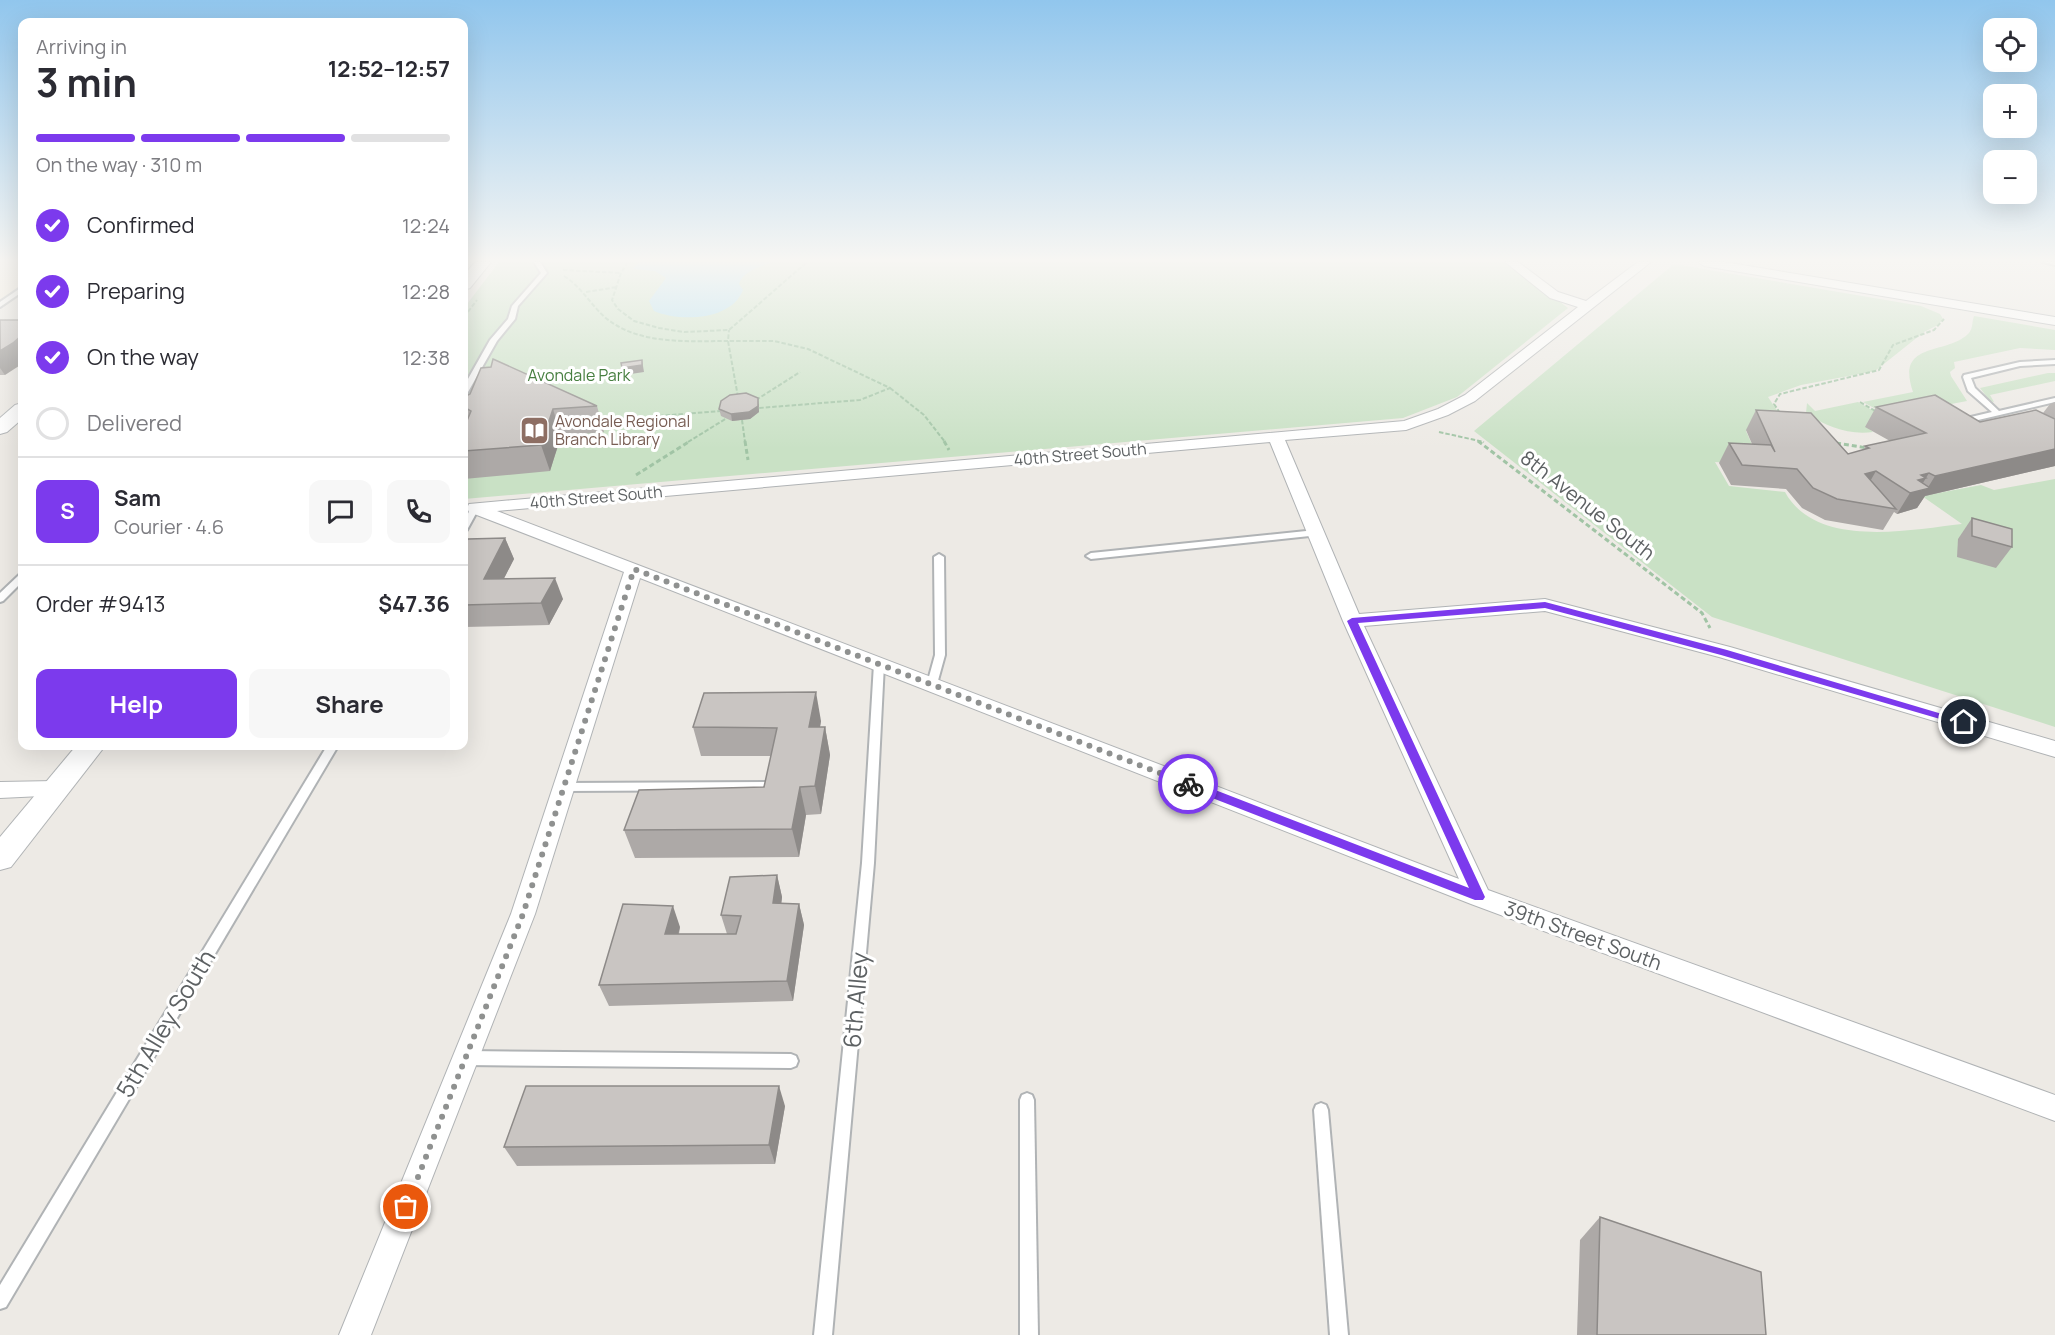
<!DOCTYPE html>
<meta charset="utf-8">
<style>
body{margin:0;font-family:Manrope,sans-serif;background:#f7f7f7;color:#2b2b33;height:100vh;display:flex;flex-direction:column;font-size:22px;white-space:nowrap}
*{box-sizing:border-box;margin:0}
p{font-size:20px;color:#7c7c81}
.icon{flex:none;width:33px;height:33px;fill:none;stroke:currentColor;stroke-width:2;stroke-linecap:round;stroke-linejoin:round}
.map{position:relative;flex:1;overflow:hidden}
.details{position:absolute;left:18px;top:18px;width:450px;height:732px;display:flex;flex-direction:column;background:#fff;border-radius:12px;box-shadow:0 6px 24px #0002}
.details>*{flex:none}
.fabs{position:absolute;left:1983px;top:18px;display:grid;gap:12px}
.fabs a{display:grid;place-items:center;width:54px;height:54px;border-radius:12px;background:#fff;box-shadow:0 6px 24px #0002;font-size:30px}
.pin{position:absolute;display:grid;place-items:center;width:51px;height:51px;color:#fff;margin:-26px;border:3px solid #fff;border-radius:50%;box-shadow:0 2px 6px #0007}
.courier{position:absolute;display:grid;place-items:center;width:60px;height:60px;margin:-30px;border:4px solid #7c3aed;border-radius:50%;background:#fff;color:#222;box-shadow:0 2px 8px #0007}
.summary em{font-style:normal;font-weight:700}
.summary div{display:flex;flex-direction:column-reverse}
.summary{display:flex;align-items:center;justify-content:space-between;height:102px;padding:0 18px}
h1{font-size:39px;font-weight:700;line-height:45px}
.bar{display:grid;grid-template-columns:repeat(4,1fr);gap:9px 6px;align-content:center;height:72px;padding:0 18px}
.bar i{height:8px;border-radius:4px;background:#e1e1e2}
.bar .selected{background:#7c3aed}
.bar p{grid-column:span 4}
.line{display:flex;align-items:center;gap:15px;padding:0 18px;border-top:2px solid #e1e1e2}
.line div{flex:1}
.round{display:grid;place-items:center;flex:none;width:63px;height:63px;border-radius:12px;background:#f7f7f7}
ol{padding:0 18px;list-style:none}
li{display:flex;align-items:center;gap:18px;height:66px}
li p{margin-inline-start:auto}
li .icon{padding:6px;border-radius:50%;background:#7c3aed;color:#fff;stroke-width:4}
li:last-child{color:#7c7c81}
li i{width:33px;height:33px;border:3px solid #e1e1e2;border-radius:50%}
.action{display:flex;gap:12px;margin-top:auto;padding:12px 18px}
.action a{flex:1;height:69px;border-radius:12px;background:#7c3aed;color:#fff;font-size:24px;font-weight:700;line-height:69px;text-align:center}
.action a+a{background:#f7f7f7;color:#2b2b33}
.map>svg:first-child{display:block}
.commercial{fill:#f9efde}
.green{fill:#c9e1c5}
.water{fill:#aee0f4}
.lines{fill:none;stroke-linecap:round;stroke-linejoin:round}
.service-casing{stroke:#b0b3b5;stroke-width:4}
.minor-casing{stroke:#b0b3b5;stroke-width:2}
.tertiary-casing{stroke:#b0b3b5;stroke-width:2}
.path-far1{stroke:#a1c4a5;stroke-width:2;stroke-dasharray:4.5 2;stroke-linecap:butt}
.path{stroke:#a1c4a5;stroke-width:3;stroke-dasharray:5 3;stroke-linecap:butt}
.service{fill:#fff;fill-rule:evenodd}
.minor{fill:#fff;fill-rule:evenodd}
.tertiary{fill:#fff;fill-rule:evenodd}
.wall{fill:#ada9a7}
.shaded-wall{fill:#8d8a88}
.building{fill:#c9c5c2;stroke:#8d8a88;stroke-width:1.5}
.route{fill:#7c3aed}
.done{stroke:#8f9190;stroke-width:6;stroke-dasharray:0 10.8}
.labels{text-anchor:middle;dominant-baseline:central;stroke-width:6;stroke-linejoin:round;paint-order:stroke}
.far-park-label{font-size:16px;fill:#477f40;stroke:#fff}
.far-education-label{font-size:16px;fill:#785e54;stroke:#fff;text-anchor:start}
.far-street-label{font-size:16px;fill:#5d6163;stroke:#fff}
.street-label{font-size:20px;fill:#5d6163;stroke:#fff}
.near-street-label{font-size:24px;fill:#5d6163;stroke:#fff}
</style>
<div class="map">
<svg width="2055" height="1335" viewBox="0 0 2055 1335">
<rect width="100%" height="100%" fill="#edeae5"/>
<path class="commercial" d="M0,262H22V294L0,309Z"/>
<g class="green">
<path d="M499,262H1507L1568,308L1457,397L1403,418L464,499V308Z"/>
<path d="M1674,264L1921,306L1940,314L1943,319L1938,325L1924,332L1875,371L1801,385L1768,397L1782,418L1746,431L1761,465L1715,462L1729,486L1785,492C1816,549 1909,530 1962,524L1922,496L1981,485L1994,490L2055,479V727L1712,617L1474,431Z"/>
<path d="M1974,316L2055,330V350L2020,348L1954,362L1955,368L1950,372L1951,376L1967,401L1930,408L1896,420L1863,402L1913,392C1895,340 1947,356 1969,333C1973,328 1972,321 1974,316Z"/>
<path d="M2048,373H2055V381L1990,395L1994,402L1990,401L1980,388Z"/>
<path d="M1858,402L1891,421L1866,426L1873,432C1848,435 1827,427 1806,413L1807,403L1815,411Z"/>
</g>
<path class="water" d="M639,262H773C761,266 743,271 739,284L743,290C731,321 680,322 654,311L649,301L666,278L655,271L633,269Z"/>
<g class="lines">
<defs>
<g id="service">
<path d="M534,262H540L547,273L518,306L515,319L497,341L468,392L464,394V386L490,340L508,319L512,306L541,273Z"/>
<path d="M2043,262H2055V265Z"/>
<path d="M22,287V292L0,307V302Z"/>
<path d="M2055,360V364L2020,366L1971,378L1975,388L1999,411L2055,398V402L1961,424L1957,422L1958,420L1992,412L1968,391L1963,377L1964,375L2020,362Z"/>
<path d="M475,505L479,508L467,530L464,531V521L472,506Z"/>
<path d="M1316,530L1321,533L1319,535L1091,559L1086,556L1091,553Z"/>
<path d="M939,554L944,557L945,655L937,684L932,688L927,684L935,655L934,557Z"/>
<path d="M22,574V582L3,601L0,602V593L19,575Z"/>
<path d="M879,660L884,664L874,863L832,1335H814L862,863L874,664Z"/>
<path d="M327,746H338L6,1307L0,1309V1285Z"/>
<path d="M766,782L770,783L772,786L770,789L766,790L564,791L560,790L558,787L560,784L564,783Z"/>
<path d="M466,1051L791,1054L796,1056L798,1061L796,1066L791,1068L466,1065L461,1063L459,1058L461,1053Z"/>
<path d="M1027,1093L1032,1095L1034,1100L1038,1335H1020V1100L1022,1095Z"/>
<path d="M1321,1103L1326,1105L1328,1110L1348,1335H1330L1314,1110L1316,1105Z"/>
</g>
<g id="minor">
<path d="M1505,262H1518L1558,292L1586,301L1638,262H1651L1475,401L1448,415L1406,430L1285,440L1359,614L1545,599L1730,647L2055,741V757L1719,657L1545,611L1364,626L1488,890L2055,1095V1121L1471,904L640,578L535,914L371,1335H339L511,914L624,572L469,512L467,508L469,504L1404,421L1438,409L1465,395L1578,307L1550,298ZM1270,442L1343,621L1459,879L497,511Z"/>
<path d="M1698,262H1724L2055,317V325L1704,266Z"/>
<path d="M55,781L63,783L66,789L63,795L0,798V782Z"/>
</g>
<g id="tertiary">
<path d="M475,262H491L470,288L464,290V275Z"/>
<path d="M22,403V419L7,432L0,434V418L15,405Z"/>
<path d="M76,746H105L11,867L0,870V837Z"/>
</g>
</defs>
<use href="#service" class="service-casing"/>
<use href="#minor" class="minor-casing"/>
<use href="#tertiary" class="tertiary-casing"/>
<g class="path-far1">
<path d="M628,262L621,273L612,300L618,309L634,321L659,328L684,332L729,330L807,262"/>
<path d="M563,270L621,273"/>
<path d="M564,276C582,287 591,306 607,319C640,345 688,341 728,341L729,330"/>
<path d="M586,292L617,287"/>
<path d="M464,317L477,300"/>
<path d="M890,388L924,415L945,442"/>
<path d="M738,397L728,341H774L808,349L890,388L860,400L759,408"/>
<path d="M756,400L800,372"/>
<path d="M1860,402L1877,412"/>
<path d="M1780,413L1774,404L1780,394L1879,370L1893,345L1934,330L1944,319"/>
<path d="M646,417L721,411"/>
<path d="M742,420L745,442"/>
<path d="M1439,432L1484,442"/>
<path d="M688,442L727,418"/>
</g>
<g class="path">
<path d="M745,441L748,460"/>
<path d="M944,441L949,450"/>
<path d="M1478,441L1702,613L1710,628"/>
<path d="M1836,443L1867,448"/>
<path d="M636,475L690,441"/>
</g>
<use href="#service" class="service"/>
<use href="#minor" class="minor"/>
<use href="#tertiary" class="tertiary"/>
</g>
<g class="wall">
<path d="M0,320L5,375H0Z"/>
<path d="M464,397L597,406L604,432L561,436L550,471L464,479Z"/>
<path d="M2055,402V466L1925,496L1917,508L1897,514L1894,512L1883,530L1825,520L1802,508L1786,489L1731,485L1719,463L1729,443L1752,444L1746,430L1756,410L1848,454L1864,450L1865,446L1890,441L1865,427L1876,407L1980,422L2043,413L2050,404Z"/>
<path d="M759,404V412L750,419L732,421L721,416L719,409Z"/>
<path d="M1972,518L2012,547L1996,568L1957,557L1958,539Z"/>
<path d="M505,538L514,559L504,578L563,599L549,625L464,627V546Z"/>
<path d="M821,721L820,727H825L830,755L821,814L806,815L799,857L635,858L624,830L764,787L771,756H701L693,727Z"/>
<path d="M777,875L782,897L781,904H799L804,925L793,1001L609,1006L599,985L680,927L679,934H727L721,915Z"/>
<path d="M785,1106L775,1164L517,1166L504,1147Z"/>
<path d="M1600,1217L1766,1335H1577L1580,1240Z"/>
</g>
<g class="shaded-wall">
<path d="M22,335V364L5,375L0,368V351Z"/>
<path d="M642,360L644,372L624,375L622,368Z"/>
<path d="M758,398L759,412L750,419L732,421L731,414Z"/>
<path d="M553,409L561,436L550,471L541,445Z"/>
<path d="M2055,449V466L1925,496L1917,508L1897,514L1921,475L1929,473L1918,491L1927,489L1935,476Z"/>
<path d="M1876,471L1864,492L1865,474Z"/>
<path d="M505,538L514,559L493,600L484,579Z"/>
<path d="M555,578L563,599L549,625L541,603Z"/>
<path d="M816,692L821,721L815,755L809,727Z"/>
<path d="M825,727L830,755L821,814L815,786Z"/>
<path d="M800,787L806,815L799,857L792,829Z"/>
<path d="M777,875L782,897L779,925L773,903Z"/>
<path d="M799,904L804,925L793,1001L787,981Z"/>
<path d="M673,906L680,927L673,955L665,934Z"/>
<path d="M779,1086L785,1106L775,1164L769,1145Z"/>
</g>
<g class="building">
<path d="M0,320H22V335L13,343L0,351Z"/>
<path d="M493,359L597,406L553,409L541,445L464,451V423H466L471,411L464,407V397L470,394L481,368L491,367Z"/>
<path d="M642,360V365L622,368L621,363Z"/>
<path d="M746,393L758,398V406L749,412L731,414L719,409L721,401L730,395Z"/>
<path d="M1935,395L1980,422L2036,410L2055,419V449L1935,476L1929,473L1921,475L1926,478L1918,480L1930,488L1910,493L1876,471L1865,474L1896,509L1837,499L1813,488L1797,469L1742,465L1729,443L1771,445L1775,452L1756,410L1811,413L1848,454L1869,448L1865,446L1926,433L1876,407Z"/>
<path d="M1972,518L2012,529V547L1972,536Z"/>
<path d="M505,538L484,579L555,578L541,603L464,605V546L468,539Z"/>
<path d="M816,692L809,727H825L815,786L800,787L792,829L624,830L639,790L764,787L777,728L693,727L704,693Z"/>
<path d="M777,875L773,903L799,904L787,981L599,985L623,904L673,906L665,934H736L741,916L721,915L730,877Z"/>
<path d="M526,1086H779L769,1145L504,1147Z"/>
<path d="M1600,1217L1761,1272L1766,1335H1597Z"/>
</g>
<linearGradient id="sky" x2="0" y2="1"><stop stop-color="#91c6ed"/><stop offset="0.58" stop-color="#f7f6f3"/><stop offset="1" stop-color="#f7f6f3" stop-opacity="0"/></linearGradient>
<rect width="2055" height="449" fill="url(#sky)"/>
<path class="route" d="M1545,602L1727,650L1969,722L1964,726L1721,655L1545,608L1358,623L1485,897L1483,900H1475L1184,787L1183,784L1184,781H1192L1469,888L1347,621L1352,618Z"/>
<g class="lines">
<path class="done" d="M406,1207L523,914L634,569L1188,784"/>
</g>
<defs>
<symbol id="library-square" viewBox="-11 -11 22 22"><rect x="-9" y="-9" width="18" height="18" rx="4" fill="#8d6e63" stroke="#fff"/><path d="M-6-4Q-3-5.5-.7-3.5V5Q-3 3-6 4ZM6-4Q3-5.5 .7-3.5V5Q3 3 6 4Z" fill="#fff"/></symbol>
</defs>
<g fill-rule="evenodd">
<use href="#library-square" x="518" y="414" width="33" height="33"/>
</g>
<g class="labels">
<g class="far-park-label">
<text x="579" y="375">Avondale Park</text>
</g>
<g class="far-education-label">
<text x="555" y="421">Avondale Regional<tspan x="555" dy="18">Branch Library</tspan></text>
</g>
<g class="far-street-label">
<text transform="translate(1080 454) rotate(-5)">40th Street South</text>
<text transform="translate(596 497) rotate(-5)">40th Street South</text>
</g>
<g class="street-label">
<text transform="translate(1588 505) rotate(38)">8th Avenue South</text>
<text transform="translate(1583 935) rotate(20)">39th Street South</text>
</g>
<g class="near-street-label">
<text transform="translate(855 1000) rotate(-85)">6th Alley</text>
<text transform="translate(165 1023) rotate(-59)">5th Alley South</text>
</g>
</g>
</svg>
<div class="fabs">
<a><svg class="icon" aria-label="locate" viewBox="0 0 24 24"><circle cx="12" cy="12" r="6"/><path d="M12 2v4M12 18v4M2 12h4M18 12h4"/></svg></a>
<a>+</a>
<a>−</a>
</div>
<div class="pin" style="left:406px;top:1207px;background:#ea580c"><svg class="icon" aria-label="bag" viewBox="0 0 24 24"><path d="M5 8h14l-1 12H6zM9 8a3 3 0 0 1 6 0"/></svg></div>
<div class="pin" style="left:1964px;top:722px;background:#1f2937"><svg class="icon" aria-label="home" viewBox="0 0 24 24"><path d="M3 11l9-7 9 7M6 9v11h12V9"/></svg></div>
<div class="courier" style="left:1188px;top:784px"><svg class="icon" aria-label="bike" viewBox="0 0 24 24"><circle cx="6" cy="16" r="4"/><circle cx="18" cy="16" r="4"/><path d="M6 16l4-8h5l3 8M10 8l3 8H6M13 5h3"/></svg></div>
<section class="details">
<div class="summary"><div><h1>3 min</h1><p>Arriving in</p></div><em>12:52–12:57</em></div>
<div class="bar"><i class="selected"></i><i class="selected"></i><i class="selected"></i><i></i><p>On the way · 310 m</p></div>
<ol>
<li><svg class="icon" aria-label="check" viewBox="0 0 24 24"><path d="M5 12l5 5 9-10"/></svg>Confirmed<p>12:24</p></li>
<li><svg class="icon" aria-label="check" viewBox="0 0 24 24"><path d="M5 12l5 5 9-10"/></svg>Preparing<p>12:28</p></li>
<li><svg class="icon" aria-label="check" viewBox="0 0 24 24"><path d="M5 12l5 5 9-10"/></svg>On the way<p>12:38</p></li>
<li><i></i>Delivered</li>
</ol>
<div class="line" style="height:108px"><b class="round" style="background:#7c3aed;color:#fff">S</b><div><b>Sam</b><p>Courier · 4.6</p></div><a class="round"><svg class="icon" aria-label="chat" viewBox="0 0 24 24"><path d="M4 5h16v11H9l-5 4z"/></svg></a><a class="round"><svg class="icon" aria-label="phone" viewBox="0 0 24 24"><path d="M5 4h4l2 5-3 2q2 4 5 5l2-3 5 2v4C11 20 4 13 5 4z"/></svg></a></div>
<div class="line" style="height:78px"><div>Order #9413</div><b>$47.36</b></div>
<div class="action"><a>Help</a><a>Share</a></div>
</section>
</div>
